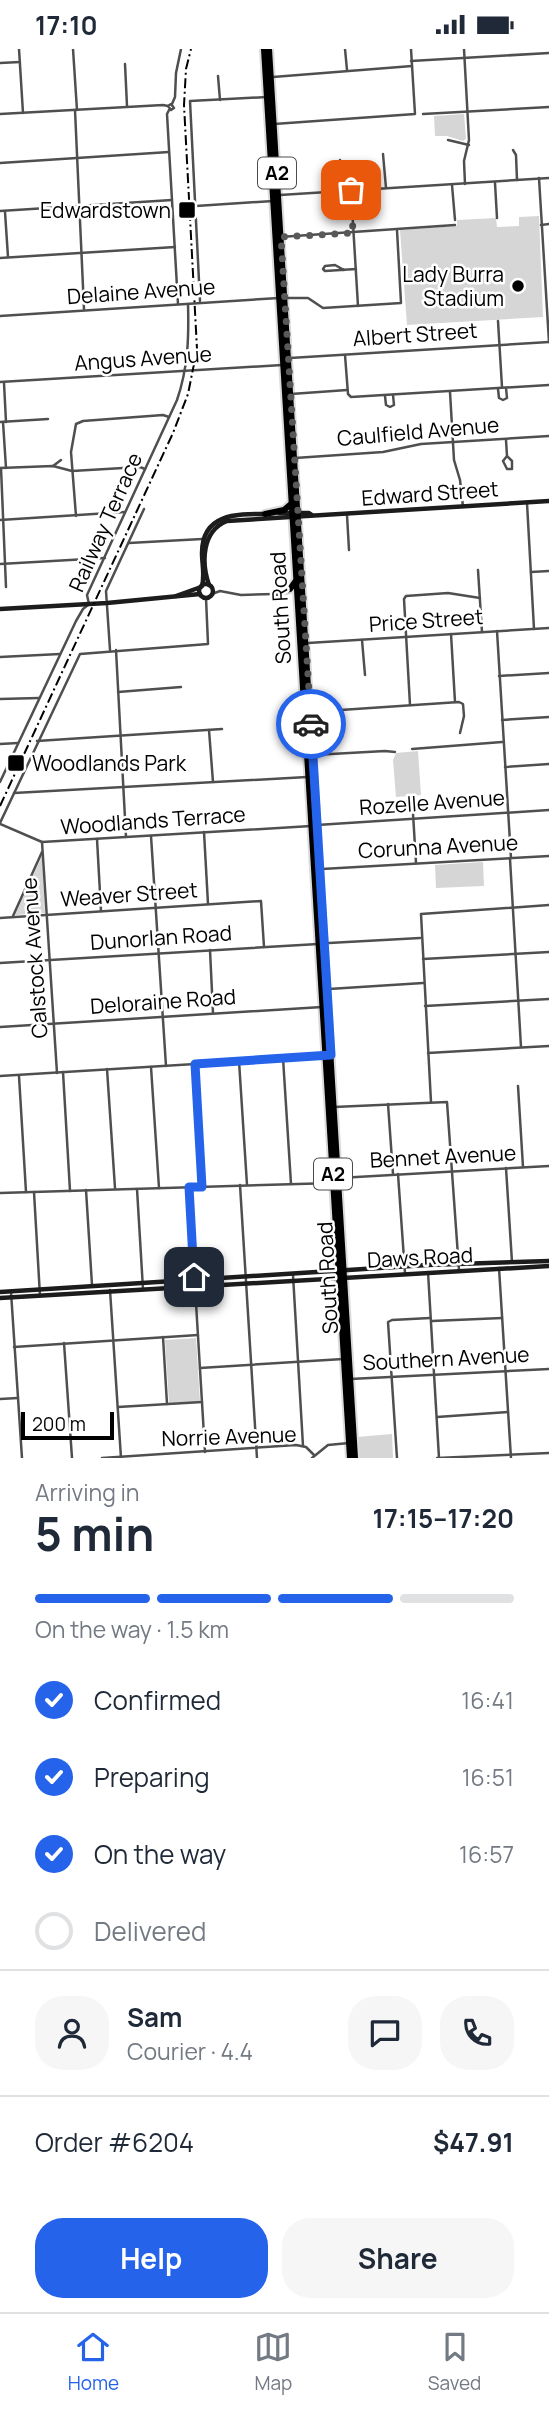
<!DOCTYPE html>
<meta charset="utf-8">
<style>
body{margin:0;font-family:Manrope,sans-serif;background:#f6f6f7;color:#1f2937;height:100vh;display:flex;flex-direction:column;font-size:26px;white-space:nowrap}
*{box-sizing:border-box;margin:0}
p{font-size:23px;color:#747a83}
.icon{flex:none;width:38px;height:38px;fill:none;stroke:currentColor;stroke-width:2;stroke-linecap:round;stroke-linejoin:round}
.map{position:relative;height:1409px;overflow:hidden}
.panel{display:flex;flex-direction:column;background:#fff;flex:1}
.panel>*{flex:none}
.scale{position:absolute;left:21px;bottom:18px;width:93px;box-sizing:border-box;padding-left:7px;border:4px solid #000;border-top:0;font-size:19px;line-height:24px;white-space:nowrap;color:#000;-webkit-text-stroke:5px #fff;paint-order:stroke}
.pin{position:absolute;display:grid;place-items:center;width:60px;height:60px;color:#fff;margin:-30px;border-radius:14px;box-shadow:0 4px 10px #0006}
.courier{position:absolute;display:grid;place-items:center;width:70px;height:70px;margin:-35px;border:5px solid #2563eb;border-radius:50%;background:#fff;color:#222;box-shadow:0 2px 9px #0007}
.summary em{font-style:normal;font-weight:700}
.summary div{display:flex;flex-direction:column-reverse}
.summary{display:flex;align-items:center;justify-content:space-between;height:119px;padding:0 35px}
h1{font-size:46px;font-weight:700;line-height:52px}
.bar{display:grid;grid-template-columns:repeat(4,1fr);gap:10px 7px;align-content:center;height:84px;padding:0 35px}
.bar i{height:9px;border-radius:5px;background:#e0e1e3}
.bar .active{background:#2563eb}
.bar p{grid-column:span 4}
.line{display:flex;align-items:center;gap:18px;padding:0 35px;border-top:2px solid #e0e1e3}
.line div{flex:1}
.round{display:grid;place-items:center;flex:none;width:74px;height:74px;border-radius:28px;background:#f6f6f7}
ol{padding:0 35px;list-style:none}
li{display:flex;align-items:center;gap:21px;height:77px}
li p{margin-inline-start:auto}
li .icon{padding:7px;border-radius:50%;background:#2563eb;color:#fff;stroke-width:4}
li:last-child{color:#747a83}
li i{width:38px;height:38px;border:4px solid #e0e1e3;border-radius:50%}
.primary-button{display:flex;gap:14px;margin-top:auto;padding:14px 35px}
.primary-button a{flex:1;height:80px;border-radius:28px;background:#2563eb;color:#fff;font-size:28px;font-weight:700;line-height:80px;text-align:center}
.primary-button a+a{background:#f6f6f7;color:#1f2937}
.status{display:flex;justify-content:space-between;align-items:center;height:49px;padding:0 35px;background:#fff;direction:ltr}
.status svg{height:19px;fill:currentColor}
.tab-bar{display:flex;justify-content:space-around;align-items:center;height:98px;border-top:2px solid #e0e1e3;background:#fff;font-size:19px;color:#747a83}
.tab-bar a{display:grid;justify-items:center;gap:4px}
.tab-bar .active{color:#2563eb}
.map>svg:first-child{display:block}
.green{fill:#d6d6d6}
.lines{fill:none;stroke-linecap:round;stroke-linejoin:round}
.highway-casing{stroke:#dbdbdb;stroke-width:10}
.street{stroke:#4f4f4f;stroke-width:2.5}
.secondary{stroke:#1c1c1c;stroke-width:4.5}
.highway{stroke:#000;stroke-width:6}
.rail{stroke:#000;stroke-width:2;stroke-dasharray:10 3.5 2 3.5;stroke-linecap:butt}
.done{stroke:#595959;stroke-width:7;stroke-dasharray:0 12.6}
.route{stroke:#2563eb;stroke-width:9}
.poi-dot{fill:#000;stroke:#fff;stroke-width:2.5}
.labels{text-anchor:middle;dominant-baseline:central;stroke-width:5;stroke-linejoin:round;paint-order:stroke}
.shield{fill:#fff;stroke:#4c4c4c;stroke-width:2}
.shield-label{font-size:19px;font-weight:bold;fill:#000}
.poi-label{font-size:21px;fill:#000;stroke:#fff;text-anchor:end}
.street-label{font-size:21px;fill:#000;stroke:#fff}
</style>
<div class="status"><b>17:10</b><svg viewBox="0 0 49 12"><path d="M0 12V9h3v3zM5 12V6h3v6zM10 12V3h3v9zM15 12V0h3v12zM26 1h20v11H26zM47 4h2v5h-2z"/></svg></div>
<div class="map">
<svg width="549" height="1409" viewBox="0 0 549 1409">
<rect width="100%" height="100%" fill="#fff"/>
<g class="green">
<path d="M464,65L466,90L463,92L447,87H435L434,67Z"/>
<path d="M539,167L543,268L407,276L400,181L457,177V171L496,169L497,178L519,177V168Z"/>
<path d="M418,702L421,746L396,748L393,711L396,704Z"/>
<path d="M42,807L45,864L15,866Z"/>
<path d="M483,813L484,837L436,839L435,816Z"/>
<path d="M196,1289L200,1353L169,1354L165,1291Z"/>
<path d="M392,1385L393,1409H359L357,1388Z"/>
</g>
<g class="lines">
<defs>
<g id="highway">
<path d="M264,0L350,1409"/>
<path d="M269,0L355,1409"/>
<path d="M265,465L284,461L291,455"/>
<path d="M275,545L290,540L295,533"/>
</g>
</defs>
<use href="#highway" class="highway-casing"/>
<g class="street">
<path d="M19,0L23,64"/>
<path d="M73,0L77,61"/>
<path d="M345,0L347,21"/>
<path d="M464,0L469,91L464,112L465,135"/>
<path d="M411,12L549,4"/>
<path d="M0,14L20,13"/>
<path d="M125,15L127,57"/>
<path d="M218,27L220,51"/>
<path d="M273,28L412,17"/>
<path d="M171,55L174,59L171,61L168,57Z"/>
<path d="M172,55L175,48L176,24L181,0"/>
<path d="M75,61L84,260"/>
<path d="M169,61L167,65L178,255"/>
<path d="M0,65L163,56L168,57"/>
<path d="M423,65L549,58"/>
<path d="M274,75L415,65L411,0"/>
<path d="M448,91L469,96"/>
<path d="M513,101L516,106L517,131"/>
<path d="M383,105L386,139"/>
<path d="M340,111L342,142"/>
<path d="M0,114L169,103"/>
<path d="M539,129L549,293"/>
<path d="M495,134L497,169"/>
<path d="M452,136L455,171"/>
<path d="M351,142L358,257"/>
<path d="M280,146L549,129"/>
<path d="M196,157L273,152"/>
<path d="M0,162L172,151"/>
<path d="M5,163L8,208"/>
<path d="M541,176L549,175"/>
<path d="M280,188L455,176"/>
<path d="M0,209L175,198"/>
<path d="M344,221L335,216L325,217L323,220L325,222L356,220"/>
<path d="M286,249H308L323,259L401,254L397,181"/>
<path d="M200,252L190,52L267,48"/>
<path d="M0,267L279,249"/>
<path d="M498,272L502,338"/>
<path d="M345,306L348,345L351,348L549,336"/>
<path d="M290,309L549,293"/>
<path d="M0,333L282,316"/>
<path d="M4,334L6,373"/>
<path d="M498,340L499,349L503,351L507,349L506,339"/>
<path d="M450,343L454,411L460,431L463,458"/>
<path d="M291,345L347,341"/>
<path d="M385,347L386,356L390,358L394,356L393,346"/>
<path d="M0,373L48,370"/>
<path d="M3,373L6,419"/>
<path d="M506,391L507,407L512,412V420H507L503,412L507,407"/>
<path d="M295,409L383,403L421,395L549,387"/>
<path d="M53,417L61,411"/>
<path d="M0,419L53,417L72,422L140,418L145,420"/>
<path d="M1,419L6,538"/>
<path d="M527,454L534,580"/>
<path d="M347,466L349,501"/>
<path d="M76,467L71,403L76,375L83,372L163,366L169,368"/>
<path d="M0,471L125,463"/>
<path d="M129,494L202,490"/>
<path d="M0,515L105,509"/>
<path d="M478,521L482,583"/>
<path d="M531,523L549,522"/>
<path d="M212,545L220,542L241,546L274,545"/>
<path d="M497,582L511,809"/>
<path d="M451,585L455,653"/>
<path d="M362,591L365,626"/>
<path d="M308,594L549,579"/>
<path d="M110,601L106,542L144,460"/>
<path d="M116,601L126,788"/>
<path d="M0,608L60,605"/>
<path d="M499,627L549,624"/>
<path d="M118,643L181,638"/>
<path d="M0,650L39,649"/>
<path d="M410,656L404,550L406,547L448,544L480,549"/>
<path d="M311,663L459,653L463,655L464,667L460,684"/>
<path d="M502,671L549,668"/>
<path d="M209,681L213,733"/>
<path d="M37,692L222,680"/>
<path d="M0,695L18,694"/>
<path d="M412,700L502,693"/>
<path d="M313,706L385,702L395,703"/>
<path d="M505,718L549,715"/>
<path d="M0,733L76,572L83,560L89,555L87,546L177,351C188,319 189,289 188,255"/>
<path d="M14,744L307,728"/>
<path d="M412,748L416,814"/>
<path d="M0,774L80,605L208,595L206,549"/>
<path d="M0,775L42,793L311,777"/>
<path d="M317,776L549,761"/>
<path d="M204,783L208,855"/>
<path d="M151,787L166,1017"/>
<path d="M97,790L101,862"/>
<path d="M42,793L57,1024"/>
<path d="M510,810L521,998"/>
<path d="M322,820L549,807"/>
<path d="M13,867L42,803"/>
<path d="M0,869L261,852L264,898"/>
<path d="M329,894L420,889"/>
<path d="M210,901L213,964"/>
<path d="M423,910L549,903"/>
<path d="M0,914L318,895"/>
<path d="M329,940L423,934"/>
<path d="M425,957L549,950"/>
<path d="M0,978L322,958"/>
<path d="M428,1004L549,997"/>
<path d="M283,1009L291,1135"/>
<path d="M239,1012L247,1136"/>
<path d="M195,1015L202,1137"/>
<path d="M151,1018L159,1139"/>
<path d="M107,1020L115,1139"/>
<path d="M63,1023L70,1142"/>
<path d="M0,1027L325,1007"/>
<path d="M19,1027L26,1143"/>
<path d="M518,1037L523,1118"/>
<path d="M431,1053L421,865L549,856"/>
<path d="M388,1055L393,1125"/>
<path d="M334,1058L447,1053L459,1221"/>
<path d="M506,1119L512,1213"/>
<path d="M398,1125L405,1224"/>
<path d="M339,1129L549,1117"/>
<path d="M240,1136L257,1409"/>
<path d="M189,1138L205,1403"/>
<path d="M137,1140L143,1240"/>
<path d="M86,1141L92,1236"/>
<path d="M34,1143L40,1247"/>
<path d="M0,1144L333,1134"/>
<path d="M499,1219L511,1409"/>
<path d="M428,1223L439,1409"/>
<path d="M293,1226L303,1397"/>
<path d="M110,1241L121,1409"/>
<path d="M11,1243L22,1409"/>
<path d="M432,1272L502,1269"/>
<path d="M163,1288L167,1355"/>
<path d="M64,1294L72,1409"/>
<path d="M14,1298L198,1286"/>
<path d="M200,1319L343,1310"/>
<path d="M350,1330L549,1320"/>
<path d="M0,1350L18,1349"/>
<path d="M118,1358L202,1353"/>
<path d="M437,1368L508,1363"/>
<path d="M102,1409L296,1396L306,1398L314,1406"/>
<path d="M312,1409L328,1396L349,1394"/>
<path d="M397,1409L388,1273L392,1271L430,1269"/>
<path d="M437,1409L549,1404"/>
</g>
<g class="secondary">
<path d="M279,464H309L312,466"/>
<circle cx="206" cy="542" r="7"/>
<path d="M209,536C201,513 202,482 227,472L549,452"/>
<path d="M202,537C205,526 202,515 202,504C202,464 237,465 267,465"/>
<path d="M176,547L201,538"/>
<path d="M0,560L107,554L200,545"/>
<path d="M0,1243L427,1216L549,1212"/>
<path d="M0,1249L549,1217"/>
</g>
<use href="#highway" class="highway"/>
<path class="rail" d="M0,757L173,384L188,345L197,300L184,56L186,20L191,0"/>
</g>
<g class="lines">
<path class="done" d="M311,675L281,188L353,184L351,141"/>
<path class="route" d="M194,1228L189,1138H202L195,1015L331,1006L311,675"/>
</g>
<g class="poi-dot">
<rect x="178" y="152" width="18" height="18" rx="3.5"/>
<circle cx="518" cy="237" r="7"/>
<rect x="7" y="705" width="18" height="18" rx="3.5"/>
</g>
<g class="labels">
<g class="shield">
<rect x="258" y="108.5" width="38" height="31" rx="5"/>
<rect x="314" y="1109.5" width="38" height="31" rx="5"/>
</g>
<g class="shield-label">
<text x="277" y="124">A2</text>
<text x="333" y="1125">A2</text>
</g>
<g class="poi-label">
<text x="171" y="161">Edwardstown</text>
<text x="504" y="225">Lady Burra<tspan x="504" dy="24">Stadium</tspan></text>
<text x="32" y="714" text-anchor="start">Woodlands Park</text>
</g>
<g class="street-label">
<text transform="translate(141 242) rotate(-4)">Delaine Avenue</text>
<text transform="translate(415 285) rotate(-4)">Albert Street</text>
<text transform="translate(143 309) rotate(-4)">Angus Avenue</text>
<text transform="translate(418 382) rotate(-5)">Caulfield Avenue</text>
<text transform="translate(430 444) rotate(-4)">Edward Street</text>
<text transform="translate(105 473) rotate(-66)">Railway Terrace</text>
<text transform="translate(280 559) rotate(-93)">South Road</text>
<text transform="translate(426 571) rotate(-4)">Price Street</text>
<text transform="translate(432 753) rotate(-4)">Rozelle Avenue</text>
<text transform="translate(153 771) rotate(-4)">Woodlands Terrace</text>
<text transform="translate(438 797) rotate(-3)">Corunna Avenue</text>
<text transform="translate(129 845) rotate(-4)">Weaver Street</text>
<text transform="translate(161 888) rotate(-4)">Dunorlan Road</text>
<text transform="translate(34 909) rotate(-94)">Calstock Avenue</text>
<text transform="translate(163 952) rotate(-4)">Deloraine Road</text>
<text transform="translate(443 1107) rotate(-3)">Bennet Avenue</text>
<text transform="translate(420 1208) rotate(-3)">Daws Road</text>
<text transform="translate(327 1229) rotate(-93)">South Road</text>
<text transform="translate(446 1309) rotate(-3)">Southern Avenue</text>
<text transform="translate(229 1387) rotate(-2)">Norrie Avenue</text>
</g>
</g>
</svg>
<div class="scale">200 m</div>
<div class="pin" style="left:351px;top:141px;background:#ea580c"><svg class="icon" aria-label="bag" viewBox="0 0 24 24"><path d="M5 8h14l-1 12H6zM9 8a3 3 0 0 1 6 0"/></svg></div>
<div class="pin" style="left:194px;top:1228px;background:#1f2937"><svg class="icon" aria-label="home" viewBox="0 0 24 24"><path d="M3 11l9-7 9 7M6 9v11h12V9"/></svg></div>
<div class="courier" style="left:311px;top:675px"><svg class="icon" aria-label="car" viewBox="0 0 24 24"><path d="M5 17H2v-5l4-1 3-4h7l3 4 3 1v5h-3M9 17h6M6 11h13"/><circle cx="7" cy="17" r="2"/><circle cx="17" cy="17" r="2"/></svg></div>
</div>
<section class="panel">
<div class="summary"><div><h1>5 min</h1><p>Arriving in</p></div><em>17:15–17:20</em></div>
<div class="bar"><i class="active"></i><i class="active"></i><i class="active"></i><i></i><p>On the way · 1.5 km</p></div>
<ol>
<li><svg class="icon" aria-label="check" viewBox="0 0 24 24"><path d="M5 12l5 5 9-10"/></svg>Confirmed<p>16:41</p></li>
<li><svg class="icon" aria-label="check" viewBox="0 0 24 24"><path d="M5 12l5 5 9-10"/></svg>Preparing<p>16:51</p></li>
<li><svg class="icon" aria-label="check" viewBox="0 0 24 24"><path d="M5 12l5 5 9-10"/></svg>On the way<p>16:57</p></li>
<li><i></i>Delivered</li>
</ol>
<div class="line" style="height:126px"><a class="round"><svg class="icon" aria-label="person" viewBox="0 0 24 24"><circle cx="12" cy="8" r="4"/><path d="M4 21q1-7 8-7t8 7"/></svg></a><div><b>Sam</b><p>Courier · 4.4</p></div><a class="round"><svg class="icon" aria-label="chat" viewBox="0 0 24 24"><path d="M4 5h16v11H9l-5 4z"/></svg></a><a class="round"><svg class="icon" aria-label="phone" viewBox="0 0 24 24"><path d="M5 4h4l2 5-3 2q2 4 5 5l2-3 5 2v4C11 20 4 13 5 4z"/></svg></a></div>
<div class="line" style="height:91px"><div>Order #6204</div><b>$47.91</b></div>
<div class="primary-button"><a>Help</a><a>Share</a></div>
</section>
<nav class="tab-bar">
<a class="active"><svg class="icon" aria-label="home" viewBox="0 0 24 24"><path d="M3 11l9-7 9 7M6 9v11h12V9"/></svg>Home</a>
<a><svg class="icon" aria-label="map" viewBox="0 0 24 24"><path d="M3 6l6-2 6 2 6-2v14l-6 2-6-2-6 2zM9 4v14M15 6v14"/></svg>Map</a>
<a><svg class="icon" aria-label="saved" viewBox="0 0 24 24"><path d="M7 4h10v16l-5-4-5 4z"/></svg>Saved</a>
</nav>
